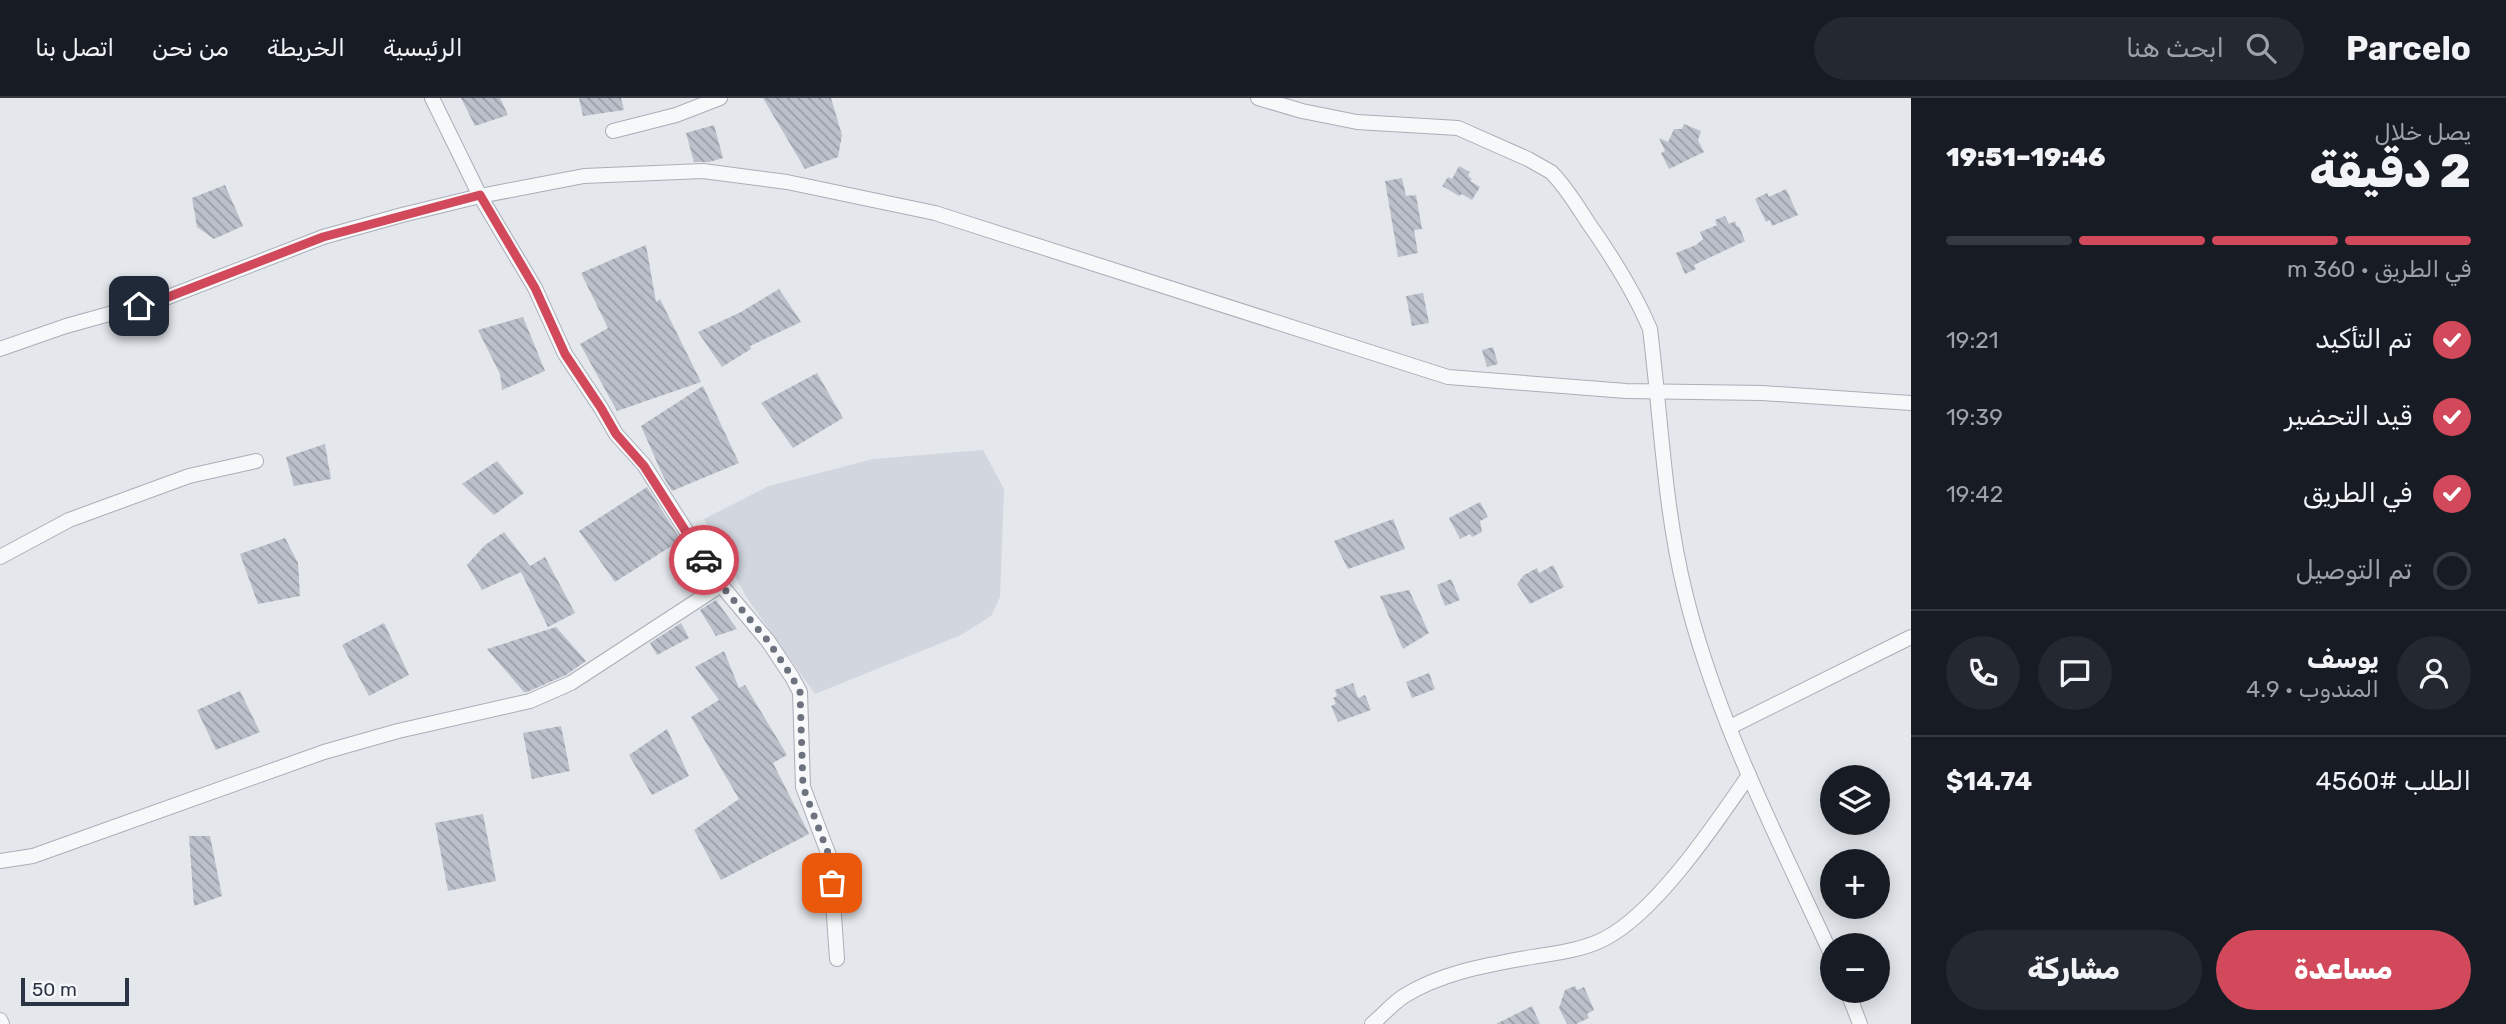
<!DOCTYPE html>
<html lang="ar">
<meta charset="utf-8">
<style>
body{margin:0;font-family:Rubik,Vazirmatn,sans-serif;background:#242831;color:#f1f3f6;direction:rtl;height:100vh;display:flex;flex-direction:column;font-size:26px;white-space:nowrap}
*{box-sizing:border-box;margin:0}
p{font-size:23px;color:#9ea1a6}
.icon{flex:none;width:38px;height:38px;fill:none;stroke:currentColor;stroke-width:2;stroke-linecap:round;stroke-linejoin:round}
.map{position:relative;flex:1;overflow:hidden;direction:ltr}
.side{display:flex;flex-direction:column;background:#171b24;width:595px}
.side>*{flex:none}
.controls{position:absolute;left:1820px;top:667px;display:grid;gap:14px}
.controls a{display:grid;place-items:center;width:70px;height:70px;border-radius:50%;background:#171b24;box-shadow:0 4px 18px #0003;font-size:35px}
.scale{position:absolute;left:21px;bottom:18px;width:108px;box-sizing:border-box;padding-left:7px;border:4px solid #2b3445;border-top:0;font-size:19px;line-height:24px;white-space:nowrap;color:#2b3445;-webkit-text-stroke:5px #f4f6f9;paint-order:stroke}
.pin{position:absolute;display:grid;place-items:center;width:60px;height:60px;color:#fff;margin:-30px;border-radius:14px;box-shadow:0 4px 10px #0006}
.courier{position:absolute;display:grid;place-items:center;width:70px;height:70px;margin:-35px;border:5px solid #d1495b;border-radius:50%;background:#fff;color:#222;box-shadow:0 2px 9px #0007}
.summary em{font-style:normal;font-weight:800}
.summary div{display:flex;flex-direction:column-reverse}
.summary{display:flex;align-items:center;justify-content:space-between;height:119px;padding:0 35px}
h1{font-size:46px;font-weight:800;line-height:52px}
.bar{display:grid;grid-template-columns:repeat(4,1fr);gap:10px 7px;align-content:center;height:84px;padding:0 35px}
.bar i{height:9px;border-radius:5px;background:#363941}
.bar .active{background:#d1495b}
.bar p{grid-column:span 4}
.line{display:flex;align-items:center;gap:18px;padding:0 35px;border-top:2px solid #363941}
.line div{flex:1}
.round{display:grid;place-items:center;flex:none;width:74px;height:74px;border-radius:37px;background:#242831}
ol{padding:0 35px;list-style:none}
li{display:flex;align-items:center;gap:21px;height:77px}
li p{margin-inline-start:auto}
li .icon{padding:7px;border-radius:50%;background:#d1495b;color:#fff;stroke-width:4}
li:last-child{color:#9ea1a6}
li i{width:38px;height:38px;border:4px solid #363941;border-radius:50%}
.cta{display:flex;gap:14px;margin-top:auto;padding:14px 35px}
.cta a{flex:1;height:80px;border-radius:42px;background:#d1495b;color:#fff;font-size:28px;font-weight:800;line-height:80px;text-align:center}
.cta a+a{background:#242831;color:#f1f3f6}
header{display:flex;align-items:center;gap:42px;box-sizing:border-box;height:98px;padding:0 35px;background:#171b24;border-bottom:2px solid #363941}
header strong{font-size:33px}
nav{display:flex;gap:38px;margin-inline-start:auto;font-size:24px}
.search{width:490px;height:63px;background:#242831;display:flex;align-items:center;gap:18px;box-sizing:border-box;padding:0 24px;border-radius:38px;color:#9ea1a6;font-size:26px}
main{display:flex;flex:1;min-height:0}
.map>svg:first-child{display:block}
.built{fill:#d2d6de}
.building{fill:url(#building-back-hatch)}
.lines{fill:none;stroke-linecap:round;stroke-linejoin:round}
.street-casing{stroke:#a9aeb7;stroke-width:16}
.street{stroke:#f7f8fa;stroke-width:14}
.done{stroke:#6c737f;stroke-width:7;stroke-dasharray:0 12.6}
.route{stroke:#d1495b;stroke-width:9}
</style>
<header>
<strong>Parcelo</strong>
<div class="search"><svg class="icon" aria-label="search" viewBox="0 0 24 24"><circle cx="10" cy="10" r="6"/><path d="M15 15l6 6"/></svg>ابحث هنا</div>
<nav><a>الرئيسية</a><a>الخريطة</a><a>من نحن</a><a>اتصل بنا</a></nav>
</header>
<main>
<section class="side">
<div class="summary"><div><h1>2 دقيقة</h1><p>يصل خلال</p></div><em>19:46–19:51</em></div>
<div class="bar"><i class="active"></i><i class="active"></i><i class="active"></i><i></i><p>في الطريق · 360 m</p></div>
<ol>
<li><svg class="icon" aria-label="check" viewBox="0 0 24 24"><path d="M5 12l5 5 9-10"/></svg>تم التأكيد<p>19:21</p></li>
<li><svg class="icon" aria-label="check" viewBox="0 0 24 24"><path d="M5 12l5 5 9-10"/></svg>قيد التحضير<p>19:39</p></li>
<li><svg class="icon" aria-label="check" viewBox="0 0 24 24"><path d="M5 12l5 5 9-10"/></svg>في الطريق<p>19:42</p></li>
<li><i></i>تم التوصيل</li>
</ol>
<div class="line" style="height:126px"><a class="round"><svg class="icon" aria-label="person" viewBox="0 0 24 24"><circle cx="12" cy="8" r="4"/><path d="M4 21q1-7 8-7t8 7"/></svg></a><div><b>يوسف</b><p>المندوب · 4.9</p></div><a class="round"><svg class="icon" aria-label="chat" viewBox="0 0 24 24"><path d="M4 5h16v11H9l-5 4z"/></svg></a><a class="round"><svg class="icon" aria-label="phone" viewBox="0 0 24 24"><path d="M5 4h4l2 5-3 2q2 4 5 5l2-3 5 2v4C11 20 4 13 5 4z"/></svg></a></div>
<div class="line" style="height:91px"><div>الطلب #4560</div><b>$14.74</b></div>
<div class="cta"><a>مساعدة</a><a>مشاركة</a></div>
</section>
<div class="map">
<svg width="1911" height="926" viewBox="0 0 1911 926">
<defs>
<pattern id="building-back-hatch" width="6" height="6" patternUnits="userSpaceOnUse" patternTransform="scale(1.75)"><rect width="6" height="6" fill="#bbc0ca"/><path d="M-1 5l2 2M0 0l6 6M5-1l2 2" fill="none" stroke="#989da6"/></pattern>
</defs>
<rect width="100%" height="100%" fill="#e4e7ec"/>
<path class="built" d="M983,352L1004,391L1000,499L991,518L961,537L815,596L747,500L704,421L769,388L873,361Z"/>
<g class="building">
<path d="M461,0H500L508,17L475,28Z"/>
<path d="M579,0H621L624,12L583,18Z"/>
<path d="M763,0H831L842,37L838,59L805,71Z"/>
<path d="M1684,26L1701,33L1698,42L1704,54L1669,71L1661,55L1665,53L1659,40L1668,44L1674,31H1682Z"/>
<path d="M714,27L723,60L709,64H694L686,35Z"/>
<path d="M1459,68L1470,74L1468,78L1472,81L1470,83L1480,89L1472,102L1462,96L1459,98L1442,88L1448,79L1452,81Z"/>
<path d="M1402,80L1406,98L1416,97L1422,131L1414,132L1418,155L1398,159L1385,83Z"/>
<path d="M225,87L243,128L214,141L197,129L192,100Z"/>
<path d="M1786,91L1798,117L1772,128L1770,122L1766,124L1755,101L1767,95L1769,99Z"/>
<path d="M1725,118L1729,126L1735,123L1737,129L1739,128L1745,143L1694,167L1696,171L1685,176L1676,155L1696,147L1703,141L1700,134L1717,127L1715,122Z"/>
<path d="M646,147L656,204L660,201L701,284L617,313L580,246L608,230L581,175Z"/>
<path d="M779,191L801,224L750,248L751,251L722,269L698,234L741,214Z"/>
<path d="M1423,195L1429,225L1412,228L1406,198Z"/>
<path d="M523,219L545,273L502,292L500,276L478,232Z"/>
<path d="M1493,249L1498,266L1487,269L1482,252Z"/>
<path d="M817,275L843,320L793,350L761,305Z"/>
<path d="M703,288L739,365L672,393L663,378L641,328Z"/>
<path d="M325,346L331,381L294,388L286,359Z"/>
<path d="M497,363L524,395L494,417L462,386Z"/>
<path d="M647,389L681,442L615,484L579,433Z"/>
<path d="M1480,404L1488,419L1480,423L1482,434L1472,439L1470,436L1460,441L1449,420Z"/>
<path d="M1393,421L1405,451L1348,471L1334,443Z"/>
<path d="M504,434L530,468L545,459L575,515L548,529L521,474L482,492L467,467L485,447Z"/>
<path d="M285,440L298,465L300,498L258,506L240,456Z"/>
<path d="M1553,467L1564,489L1530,506L1517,486L1524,477L1537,470L1539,475Z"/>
<path d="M1451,481L1460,502L1445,508L1437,487Z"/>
<path d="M1409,492L1429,535L1403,551L1380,498Z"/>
<path d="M716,502L737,531L716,538L700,512Z"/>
<path d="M384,525L409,577L369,598L342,547Z"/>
<path d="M681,525L689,540L657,557L650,545Z"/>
<path d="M556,529L586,563L566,577L527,594H524L487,551Z"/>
<path d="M724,553L739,590L745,587L787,657L773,665L809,736L721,782L694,732L739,701L691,619L719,602L695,569Z"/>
<path d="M1429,575L1435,591L1412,600L1406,584Z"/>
<path d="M1353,585L1358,600L1365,597L1371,612L1338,624L1331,608L1336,606L1333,600L1337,598L1335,592Z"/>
<path d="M240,593L260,634L216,652L197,612Z"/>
<path d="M561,628L570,673L532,681L523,635Z"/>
<path d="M667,631L689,678L652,697L629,657Z"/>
<path d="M483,716L496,783L448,793L435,725Z"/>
<path d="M189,738H210L222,798L194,808Z"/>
<path d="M1575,888L1577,892L1584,889L1594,912L1587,916L1589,920L1576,926H1567L1559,910L1565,892Z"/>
<path d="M1532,908L1540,926H1496Z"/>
</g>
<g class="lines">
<defs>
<g id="street">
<path d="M432,0L480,98L535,190L565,256L601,310L616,336L644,367L721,487L768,543L792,579L800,594L803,689L830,760L837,861"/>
<path d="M1258,0L1302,13L1357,24L1458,30L1528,61L1551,74C1566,89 1576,106 1587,123C1611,157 1634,193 1650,231C1661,319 1664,409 1685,494C1716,622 1778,740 1832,858"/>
<path d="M613,33L676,17L720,0"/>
<path d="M0,251L66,228L163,201L323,139L402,117L480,98L584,78L703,73L787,84L935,115L1448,279L1626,293L1762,295L1911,305"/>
<path d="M0,459L69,422L189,378L256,363"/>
<path d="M1730,629L1911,539"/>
<path d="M0,763L33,758L324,654L398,633L530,603L571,585L721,487"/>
<path d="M1847,892L1860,926"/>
<path d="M0,922L2,926"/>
<path d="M1372,926C1383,917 1393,905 1404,898C1443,874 1488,867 1532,859C1556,855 1583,852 1604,841C1656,815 1716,725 1749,677"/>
</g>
</defs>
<use href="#street" class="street-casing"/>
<use href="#street" class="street"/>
</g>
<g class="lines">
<path class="done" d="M704,462L721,487L768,543L792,579L800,594L803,689L830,760L832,785"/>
<path class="route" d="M139,208L163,201L323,139L480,97L535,190L565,256L601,310L616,336L644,368L704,462"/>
</g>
</svg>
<div class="controls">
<a><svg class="icon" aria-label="layers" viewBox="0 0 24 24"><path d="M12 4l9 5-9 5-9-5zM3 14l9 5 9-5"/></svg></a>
<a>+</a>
<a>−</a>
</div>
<div class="scale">50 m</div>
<div class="pin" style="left:832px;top:785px;background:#ea580c"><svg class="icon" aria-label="bag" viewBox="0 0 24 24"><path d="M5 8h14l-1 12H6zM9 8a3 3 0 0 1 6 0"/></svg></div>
<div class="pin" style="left:139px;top:208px;background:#1f2937"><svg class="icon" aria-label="home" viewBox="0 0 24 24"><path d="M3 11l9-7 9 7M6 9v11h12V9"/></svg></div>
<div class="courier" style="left:704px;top:462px"><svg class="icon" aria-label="car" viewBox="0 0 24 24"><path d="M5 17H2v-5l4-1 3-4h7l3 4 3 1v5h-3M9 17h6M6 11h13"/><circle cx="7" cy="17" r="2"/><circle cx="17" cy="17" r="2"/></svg></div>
</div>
</main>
